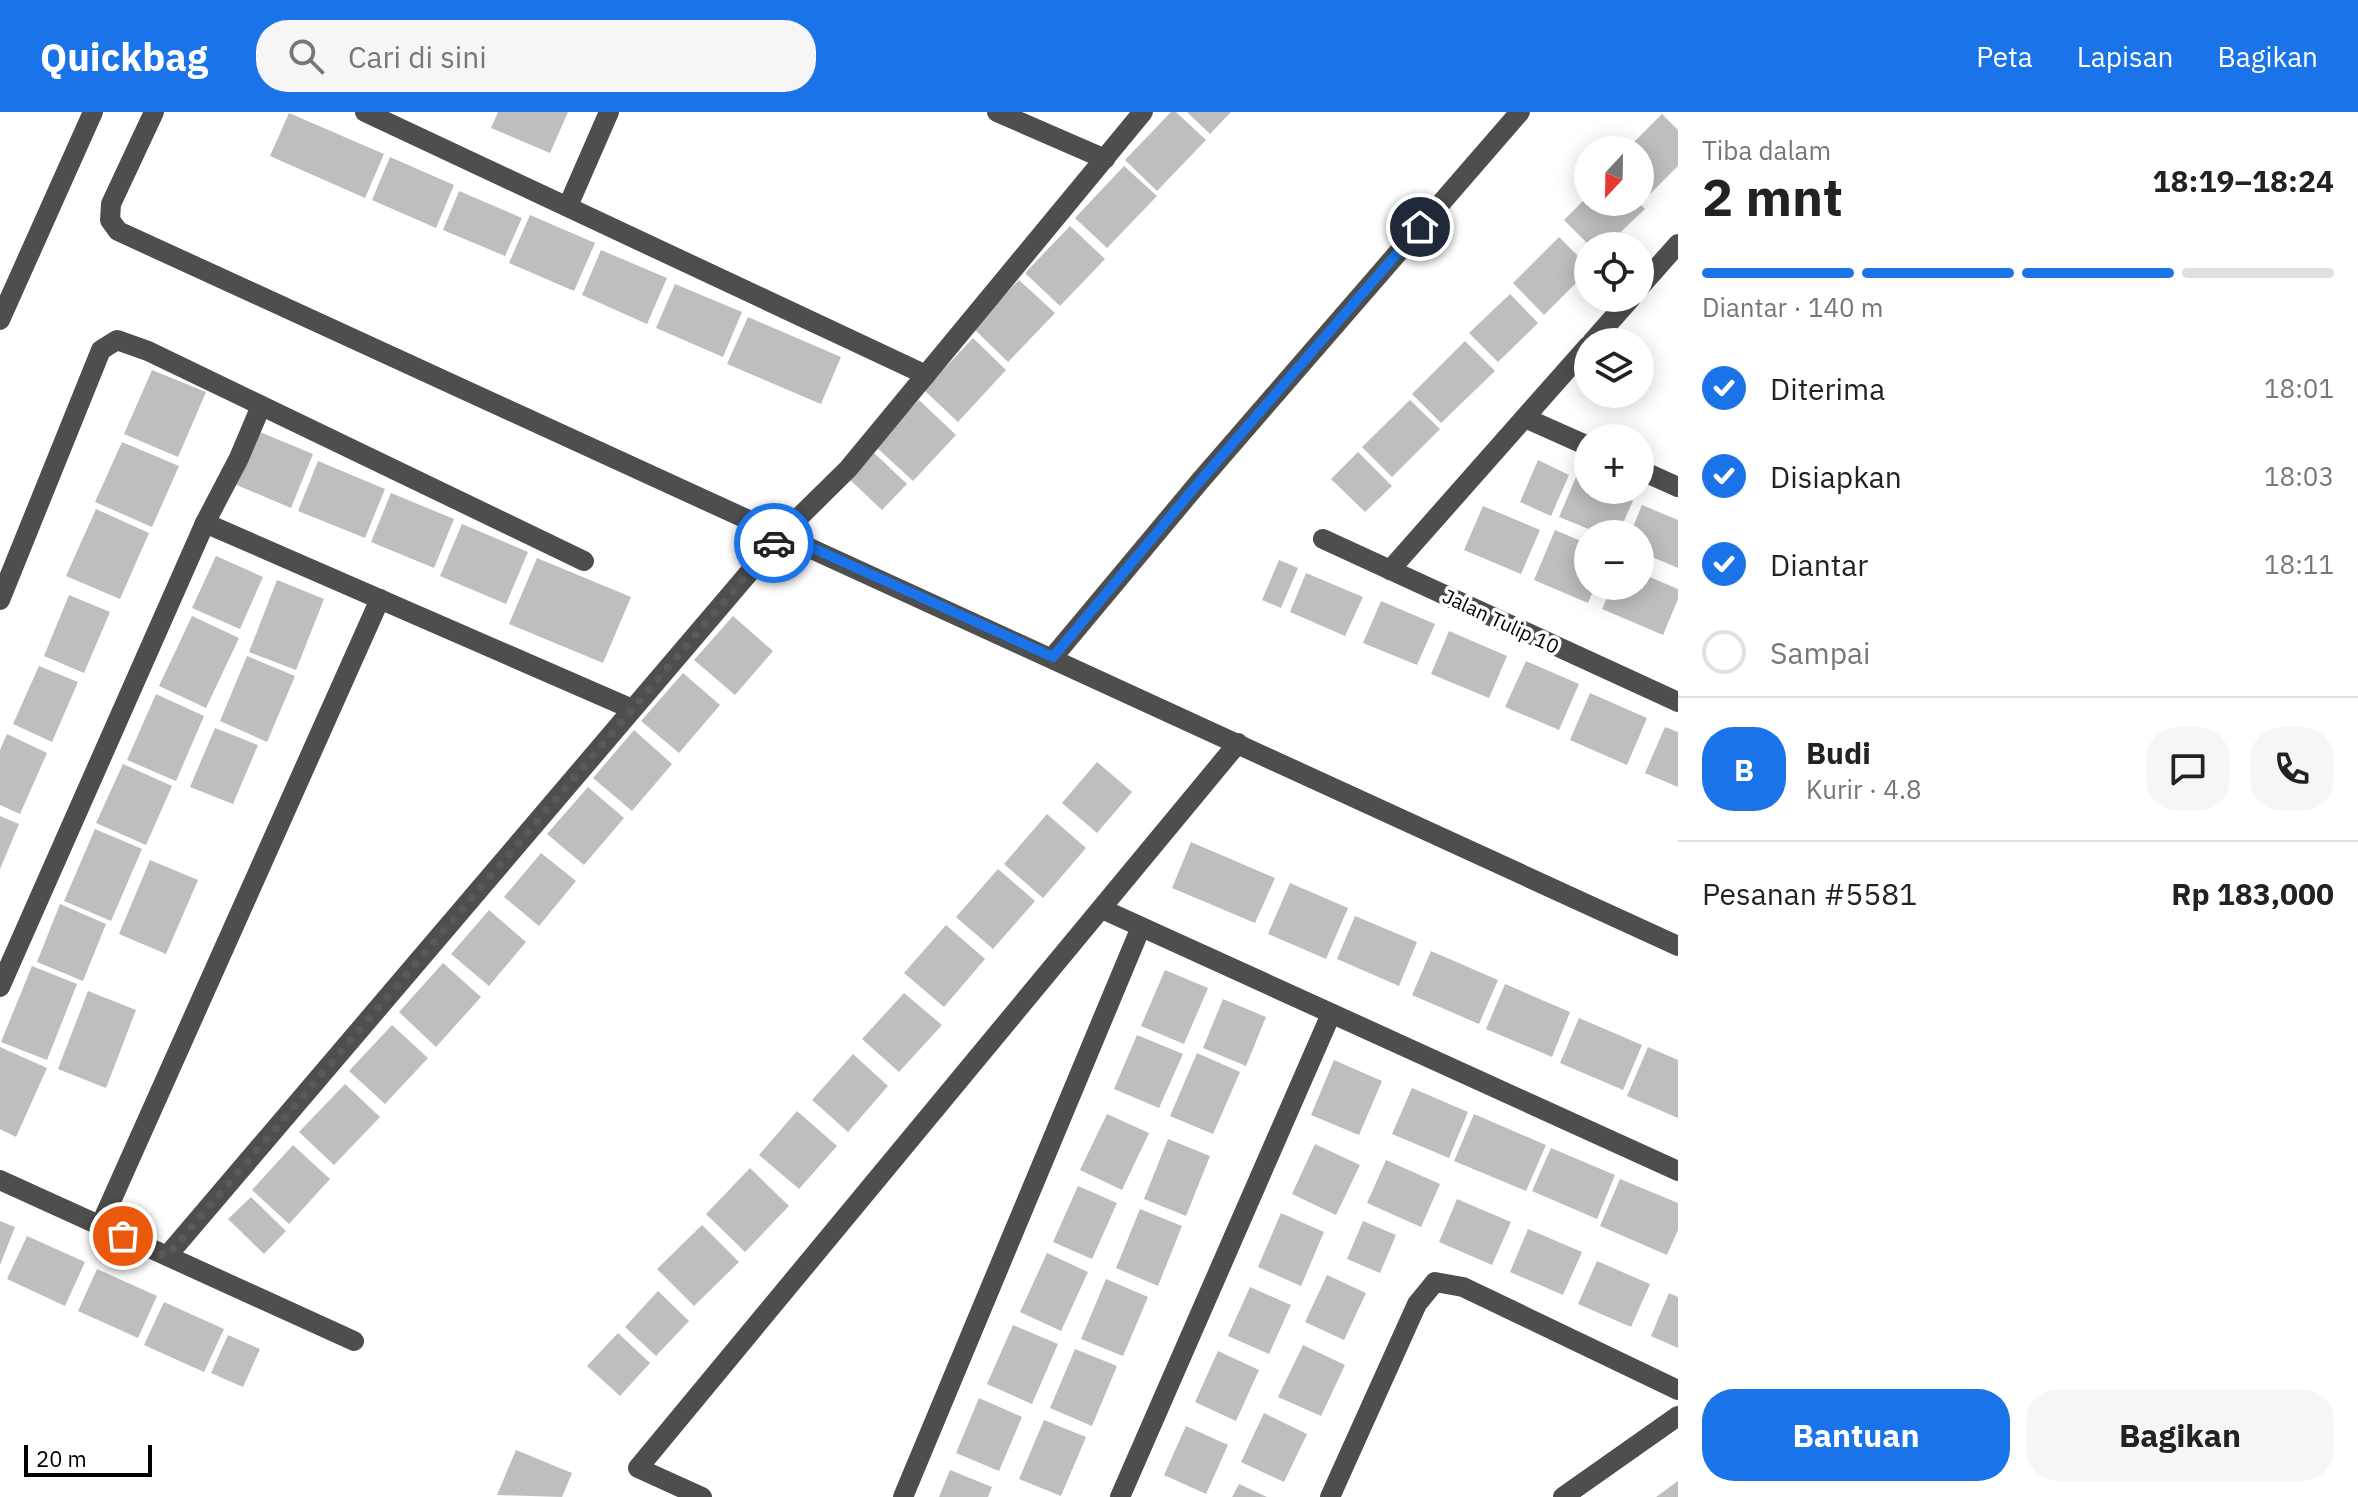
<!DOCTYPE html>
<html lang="id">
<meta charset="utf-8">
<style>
body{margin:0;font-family:"IBM Plex Sans",sans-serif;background:#f6f6f6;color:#222;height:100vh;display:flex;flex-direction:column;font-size:30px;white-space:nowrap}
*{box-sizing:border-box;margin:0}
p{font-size:26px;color:#767676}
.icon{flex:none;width:44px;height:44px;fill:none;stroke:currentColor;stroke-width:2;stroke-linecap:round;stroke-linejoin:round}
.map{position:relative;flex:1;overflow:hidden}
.panel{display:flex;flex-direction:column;background:#fff;width:680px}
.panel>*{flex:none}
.needle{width:52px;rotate:202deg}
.tools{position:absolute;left:1574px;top:24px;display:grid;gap:16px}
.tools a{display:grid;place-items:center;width:80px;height:80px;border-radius:50%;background:#fff;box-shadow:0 4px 20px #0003;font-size:40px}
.scale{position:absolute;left:24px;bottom:20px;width:128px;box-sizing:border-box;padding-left:8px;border:4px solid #000;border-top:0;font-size:22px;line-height:28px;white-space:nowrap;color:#000;-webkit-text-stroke:6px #fff;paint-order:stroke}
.pin{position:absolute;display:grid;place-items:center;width:68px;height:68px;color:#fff;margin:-34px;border:4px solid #fff;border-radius:50%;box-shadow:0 2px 8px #0007}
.courier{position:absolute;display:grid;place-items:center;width:80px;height:80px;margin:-40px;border:6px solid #1a73e8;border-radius:50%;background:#fff;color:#222;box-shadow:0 2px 10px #0007}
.head em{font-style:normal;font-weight:800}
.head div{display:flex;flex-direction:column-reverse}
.head{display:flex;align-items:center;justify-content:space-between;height:136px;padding:0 24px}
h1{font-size:52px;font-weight:800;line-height:60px}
.bar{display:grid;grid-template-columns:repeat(4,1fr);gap:12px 8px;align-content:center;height:96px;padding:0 24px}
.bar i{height:10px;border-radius:6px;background:#e0e0e0}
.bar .selected{background:#1a73e8}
.bar p{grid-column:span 4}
.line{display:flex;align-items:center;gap:20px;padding:0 24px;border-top:2px solid #e0e0e0}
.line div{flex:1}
.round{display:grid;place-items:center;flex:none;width:84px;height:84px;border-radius:32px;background:#f6f6f6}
ol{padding:0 24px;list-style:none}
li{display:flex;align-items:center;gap:24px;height:88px}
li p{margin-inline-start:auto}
li .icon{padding:8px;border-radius:50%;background:#1a73e8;color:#fff;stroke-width:4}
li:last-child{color:#767676}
li i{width:44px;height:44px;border:4px solid #e0e0e0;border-radius:50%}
.button{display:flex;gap:16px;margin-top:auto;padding:16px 24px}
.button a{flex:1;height:92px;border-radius:32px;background:#1a73e8;color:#fff;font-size:32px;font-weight:800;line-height:92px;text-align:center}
.button a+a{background:#f6f6f6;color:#222}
header{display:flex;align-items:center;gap:48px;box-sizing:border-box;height:112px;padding:0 40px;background:#1a73e8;color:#fff}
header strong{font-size:38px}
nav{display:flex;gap:44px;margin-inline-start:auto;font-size:28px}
.search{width:560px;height:72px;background:#f6f6f6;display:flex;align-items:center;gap:20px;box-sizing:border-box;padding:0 28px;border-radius:32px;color:#767676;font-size:30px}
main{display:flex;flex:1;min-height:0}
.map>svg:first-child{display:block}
.building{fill:#bebebe}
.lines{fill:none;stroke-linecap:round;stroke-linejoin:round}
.minor{stroke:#4e4e4e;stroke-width:20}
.done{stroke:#595959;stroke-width:8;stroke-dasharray:0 14.4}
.route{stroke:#1a73e8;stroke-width:10}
.labels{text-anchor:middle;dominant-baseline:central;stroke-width:7;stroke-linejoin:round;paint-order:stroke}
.street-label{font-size:20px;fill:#000;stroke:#fff}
</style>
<header>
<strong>Quickbag</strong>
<div class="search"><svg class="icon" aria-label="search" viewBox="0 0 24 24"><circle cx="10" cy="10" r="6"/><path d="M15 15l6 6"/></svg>Cari di sini</div>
<nav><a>Peta</a><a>Lapisan</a><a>Bagikan</a></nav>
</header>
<main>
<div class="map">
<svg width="1678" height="1385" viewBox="0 0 1678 1385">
<rect width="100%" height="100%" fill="#fff"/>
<g class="building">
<path d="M498,0H568L550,41L491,16Z"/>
<path d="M1171,0H1176L1206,28L1157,79L1125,48Z"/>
<path d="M1187,0H1231L1210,22Z"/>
<path d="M289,1L384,42L365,86L270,44Z"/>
<path d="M1662,2L1678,18V54L1650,82L1640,72V38H1626Z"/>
<path d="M390,45L454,73L436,116L372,88Z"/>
<path d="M1124,54L1157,84L1107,136L1075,106Z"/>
<path d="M459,79L522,106L505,144L443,118Z"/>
<path d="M1588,84V90H1638L1645,97L1606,134H1590L1564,108Z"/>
<path d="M530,103L595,131L574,179L509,151Z"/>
<path d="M1070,114L1105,147L1060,194L1025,161Z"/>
<path d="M1559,125L1588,154V159L1544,203L1513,171Z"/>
<path d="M601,138L667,166L647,212L582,183Z"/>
<path d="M1019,168L1055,201L1008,250L973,216Z"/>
<path d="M675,172L742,200L723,245L656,216Z"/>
<path d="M1510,182L1538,211L1498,250L1469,221Z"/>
<path d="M748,205L841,245L821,292L727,252Z"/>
<path d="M973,226L1006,258L958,310L924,278Z"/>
<path d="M1465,229L1495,259L1441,311L1412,282Z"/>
<path d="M152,258L206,280L178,345L124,322Z"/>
<path d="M919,288L956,323L913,369L875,334Z"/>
<path d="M1410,288L1440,317L1392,365L1362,335Z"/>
<path d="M255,318L313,342L291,396L232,371Z"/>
<path d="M122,330L179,354L152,415L95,390Z"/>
<path d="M872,339L907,372L882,398L847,365Z"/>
<path d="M1358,340L1392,374L1365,400L1331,367Z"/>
<path d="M1538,348L1569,363L1551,404L1520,390Z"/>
<path d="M318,349L385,377L365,426L298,399Z"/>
<path d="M1576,365L1588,370V378H1607L1633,389L1618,422H1601L1559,405Z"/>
<path d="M391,381L454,407L434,456L371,430Z"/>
<path d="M1642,393L1678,408V456L1640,440V422H1630Z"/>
<path d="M1483,394L1540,418L1521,462L1464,438Z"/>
<path d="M96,397L149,421L120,487L66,464Z"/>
<path d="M462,412L528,440L506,492L440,464Z"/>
<path d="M1555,418L1588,432V474H1595L1588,491L1534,468Z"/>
<path d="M216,444L263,465L240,517L192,496Z"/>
<path d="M537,446L631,485L603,551L509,512Z"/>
<path d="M1279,448L1298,456L1281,496L1262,488Z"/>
<path d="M1306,461L1363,485L1345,524L1290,500Z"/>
<path d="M1640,461L1678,477V487L1663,523L1602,497L1612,474H1640Z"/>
<path d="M277,468L324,487L296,558L249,540Z"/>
<path d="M69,483L110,500L84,561L44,544Z"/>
<path d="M1381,489L1435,512L1417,553L1363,531Z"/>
<path d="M192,504L239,526L206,596L159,574Z"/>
<path d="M733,504L773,539L735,583L694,548Z"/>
<path d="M1449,519L1507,544L1489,586L1431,562Z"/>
<path d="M247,544L295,564L267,630L220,609Z"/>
<path d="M1526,549L1579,572L1559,618L1505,595Z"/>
<path d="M39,554L78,570L52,630L13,612Z"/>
<path d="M683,561L720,593L679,641L641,609Z"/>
<path d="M1590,581L1647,606L1627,653L1570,628Z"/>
<path d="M156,582L204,604L176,669L127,648Z"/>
<path d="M1665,615L1678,620V675L1645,661Z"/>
<path d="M215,616L258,633L233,692L190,675Z"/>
<path d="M634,618L672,652L632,699L593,666Z"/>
<path d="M7,622L47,641L20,702L0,693V638Z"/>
<path d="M1097,650L1132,680L1097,721L1062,691Z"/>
<path d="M123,652L172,674L146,733L96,711Z"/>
<path d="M588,675L624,706L584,753L547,722Z"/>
<path d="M1047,702L1086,736L1043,786L1004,752Z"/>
<path d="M0,704L19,712L0,757Z"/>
<path d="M95,717L142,737L111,809L64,789Z"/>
<path d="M1191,730L1275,766L1255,811L1172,776Z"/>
<path d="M541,741L576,769L539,814L504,785Z"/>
<path d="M150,748L198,768L166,842L119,822Z"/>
<path d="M998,757L1035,789L993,837L956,805Z"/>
<path d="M1290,771L1348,796L1326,847L1268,822Z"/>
<path d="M60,792L106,812L83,869L37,850Z"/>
<path d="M489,798L526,830L489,874L451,842Z"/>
<path d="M1355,804L1417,830L1399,874L1337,847Z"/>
<path d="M946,813L985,847L944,895L904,861Z"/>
<path d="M1431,839L1498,868L1479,912L1412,883Z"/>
<path d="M443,851L481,885L436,935L399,900Z"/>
<path d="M32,854L77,872L47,948L1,930Z"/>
<path d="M1165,858L1208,876L1184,932L1141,914Z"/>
<path d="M1505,872L1570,900L1552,945L1486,917Z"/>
<path d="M88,879L136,898L106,976L58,957Z"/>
<path d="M904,881L942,913L899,960L862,927Z"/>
<path d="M1223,887L1266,905L1246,954L1203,936Z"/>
<path d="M1579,906L1642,933L1623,978L1560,951Z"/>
<path d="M392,913L428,946L385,992L349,959Z"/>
<path d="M1137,923L1183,942L1159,996L1114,977Z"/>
<path d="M0,935L47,956L16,1025L0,1017Z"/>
<path d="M1648,935L1678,948V1006L1627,984Z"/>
<path d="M1197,941L1240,960L1213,1022L1170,1004Z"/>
<path d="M853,942L888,974L848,1020L812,988Z"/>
<path d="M1334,948L1382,969L1359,1023L1311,1003Z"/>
<path d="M345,972L380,1005L334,1053L299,1020Z"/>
<path d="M1412,976L1468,1000L1449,1046L1392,1022Z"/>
<path d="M797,999L837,1034L799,1077L759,1043Z"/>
<path d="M1107,1002L1149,1021L1122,1078L1080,1058Z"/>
<path d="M1474,1002L1546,1033L1526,1079L1454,1049Z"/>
<path d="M1168,1027L1210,1044L1186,1104L1144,1087Z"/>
<path d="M1315,1032L1360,1053L1336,1103L1292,1082Z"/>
<path d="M293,1033L330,1067L289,1112L252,1078Z"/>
<path d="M1551,1036L1615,1063L1597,1107L1532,1079Z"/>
<path d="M1386,1048L1440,1072L1421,1115L1367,1091Z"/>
<path d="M750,1056L789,1094L745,1140L706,1102Z"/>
<path d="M1620,1067L1678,1091V1118L1667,1143L1600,1114Z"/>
<path d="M1078,1074L1117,1091L1092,1147L1053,1130Z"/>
<path d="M251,1085L286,1119L264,1142L228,1107Z"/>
<path d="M1457,1087L1511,1110L1492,1153L1439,1130Z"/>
<path d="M1140,1097L1182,1114L1158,1174L1116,1156Z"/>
<path d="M1281,1101L1324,1120L1301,1174L1258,1155Z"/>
<path d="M0,1109L15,1115L0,1153Z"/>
<path d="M1363,1109L1396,1123L1380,1161L1347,1147Z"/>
<path d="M702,1113L739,1150L694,1194L657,1157Z"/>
<path d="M1528,1117L1582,1140L1563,1183L1510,1160Z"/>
<path d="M27,1124L85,1150L65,1194L7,1167Z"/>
<path d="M1047,1141L1088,1160L1061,1219L1020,1200Z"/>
<path d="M1597,1149L1650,1172L1631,1215L1578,1192Z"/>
<path d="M97,1157L157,1184L138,1226L78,1199Z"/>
<path d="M1327,1163L1366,1181L1344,1228L1305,1210Z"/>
<path d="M1106,1167L1148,1185L1123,1244L1081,1227Z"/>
<path d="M1250,1175L1291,1193L1269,1242L1228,1224Z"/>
<path d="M658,1179L689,1209L656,1244L625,1215Z"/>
<path d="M1669,1181L1678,1185V1236L1651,1224Z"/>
<path d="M164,1190L224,1217L204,1260L144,1233Z"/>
<path d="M1013,1213L1058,1232L1032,1292L987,1272Z"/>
<path d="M618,1221L650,1251L620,1284L587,1254Z"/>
<path d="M228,1223L260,1237L243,1275L211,1261Z"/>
<path d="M1303,1233L1345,1253L1321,1304L1278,1285Z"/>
<path d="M1075,1237L1117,1254L1092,1314L1050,1296Z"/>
<path d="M1218,1239L1259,1258L1236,1309L1195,1290Z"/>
<path d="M979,1286L1022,1305L999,1359L956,1341Z"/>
<path d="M1264,1301L1307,1322L1284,1370L1241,1350Z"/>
<path d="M1044,1308L1086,1325L1061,1384L1019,1367Z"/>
<path d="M1186,1314L1228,1333L1206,1382L1164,1363Z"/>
<path d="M516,1338L572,1361L562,1385L497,1383Z"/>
<path d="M950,1358L992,1375L988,1385H939Z"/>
<path d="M1678,1369V1385H1656Z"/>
<path d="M1239,1372L1267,1385H1232Z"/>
</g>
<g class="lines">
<g class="minor">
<path d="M154,0L111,92L110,108L118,119L1678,834"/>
<path d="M365,0L926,263"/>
<path d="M997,0L1105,47"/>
<path d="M568,94L609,0"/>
<path d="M1640,175L1678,132"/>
<path d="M0,208L93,0"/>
<path d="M1592,230L1631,186"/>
<path d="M1525,306L1588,334"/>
<path d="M1640,358L1678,375"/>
<path d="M205,411L632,597"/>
<path d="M1323,427L1678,590"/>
<path d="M1390,458L1588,234"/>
<path d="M0,488L101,238L117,228L148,239L584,449"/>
<path d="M1053,545L1200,369L1520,0"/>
<path d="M1102,797L1678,1059"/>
<path d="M0,875L205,411L239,346L261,294"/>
<path d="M0,1068L354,1229"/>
<path d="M100,1114L380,487"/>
<path d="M167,1144L782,422L848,357L1143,0"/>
<path d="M702,1385L638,1356L1238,631"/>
<path d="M903,1385L1141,815"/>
<path d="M1120,1385L1331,902"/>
<path d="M1330,1385L1417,1192L1435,1170L1463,1175L1678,1278"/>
<path d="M1563,1385L1678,1304"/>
</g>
</g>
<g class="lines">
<path class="done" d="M123,1124L167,1144L774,431"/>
<path class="route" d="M774,431L782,422L1053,545L1200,369L1420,115"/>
</g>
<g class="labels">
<g class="street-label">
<text transform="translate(1501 509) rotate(25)">Jalan Tulip 10</text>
</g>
</g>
</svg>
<div class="tools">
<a><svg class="needle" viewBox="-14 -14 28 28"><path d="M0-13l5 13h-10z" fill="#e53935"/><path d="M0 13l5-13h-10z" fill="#767676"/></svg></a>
<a><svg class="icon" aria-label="locate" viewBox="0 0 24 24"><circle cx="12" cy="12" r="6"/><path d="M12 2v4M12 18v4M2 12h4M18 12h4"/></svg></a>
<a><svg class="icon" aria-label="layers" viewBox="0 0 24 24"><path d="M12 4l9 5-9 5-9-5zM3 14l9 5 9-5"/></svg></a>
<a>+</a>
<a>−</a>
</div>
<div class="scale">20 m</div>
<div class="pin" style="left:123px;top:1124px;background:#ea580c"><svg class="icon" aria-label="bag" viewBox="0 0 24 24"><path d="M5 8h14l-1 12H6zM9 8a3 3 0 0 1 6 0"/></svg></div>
<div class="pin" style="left:1420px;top:115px;background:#1f2937"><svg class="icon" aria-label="home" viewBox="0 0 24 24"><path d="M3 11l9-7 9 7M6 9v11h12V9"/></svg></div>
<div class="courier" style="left:774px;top:431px"><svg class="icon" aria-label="car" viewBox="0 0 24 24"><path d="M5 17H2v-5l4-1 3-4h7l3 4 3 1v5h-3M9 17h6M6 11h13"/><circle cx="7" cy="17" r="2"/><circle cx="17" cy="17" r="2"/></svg></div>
</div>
<section class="panel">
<div class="head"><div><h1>2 mnt</h1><p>Tiba dalam</p></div><em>18:19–18:24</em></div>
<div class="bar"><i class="selected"></i><i class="selected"></i><i class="selected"></i><i></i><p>Diantar · 140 m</p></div>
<ol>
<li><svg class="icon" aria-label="check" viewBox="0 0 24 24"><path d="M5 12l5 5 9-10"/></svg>Diterima<p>18:01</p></li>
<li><svg class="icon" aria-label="check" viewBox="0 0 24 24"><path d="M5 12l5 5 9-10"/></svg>Disiapkan<p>18:03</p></li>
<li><svg class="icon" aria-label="check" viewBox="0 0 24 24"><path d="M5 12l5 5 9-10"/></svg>Diantar<p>18:11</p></li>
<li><i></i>Sampai</li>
</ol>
<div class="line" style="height:144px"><b class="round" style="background:#1a73e8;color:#fff">B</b><div><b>Budi</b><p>Kurir · 4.8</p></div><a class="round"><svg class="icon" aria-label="chat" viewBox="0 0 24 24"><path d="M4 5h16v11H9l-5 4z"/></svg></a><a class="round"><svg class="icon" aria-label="phone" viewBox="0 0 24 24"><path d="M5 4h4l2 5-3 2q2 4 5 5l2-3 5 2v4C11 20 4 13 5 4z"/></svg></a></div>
<div class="line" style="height:104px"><div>Pesanan #5581</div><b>Rp 183,000</b></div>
<div class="button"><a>Bantuan</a><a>Bagikan</a></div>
</section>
</main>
